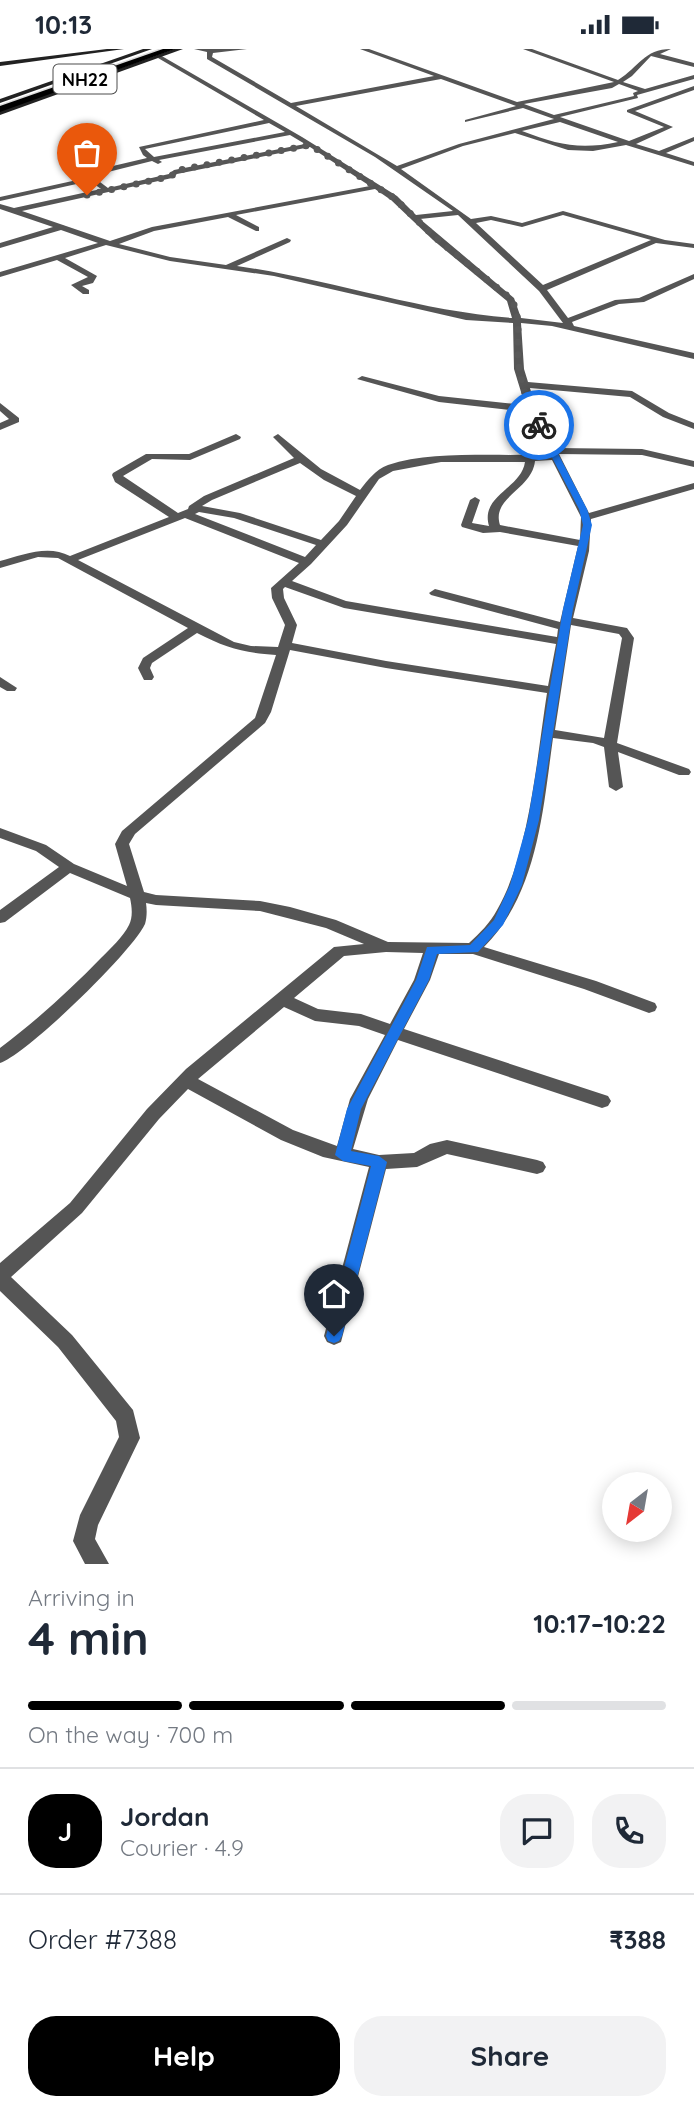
<!DOCTYPE html>
<meta charset="utf-8">
<style>
body{margin:0;font-family:Quicksand,sans-serif;background:#f2f2f3;color:#1f2937;height:100vh;display:flex;flex-direction:column;font-size:26px;white-space:nowrap}
*{box-sizing:border-box;margin:0}
p{font-size:23px;color:#747a83}
.icon{flex:none;width:38px;height:38px;fill:none;stroke:currentColor;stroke-width:2;stroke-linecap:round;stroke-linejoin:round}
.map{position:relative;height:1515px;overflow:hidden}
.sheet{display:flex;flex-direction:column;background:#fff;flex:1}
.sheet>*{flex:none}
.needle{width:46px;rotate:211deg}
.buttons{position:absolute;left:602px;top:1423px;display:grid;gap:14px}
.buttons a{display:grid;place-items:center;width:70px;height:70px;border-radius:50%;background:#fff;box-shadow:0 4px 18px #0003;font-size:35px}
.pin{position:absolute;display:grid;place-items:center;width:60px;height:60px;color:#fff;margin:-72px -30px;border-radius:50% 50% 50% 0;rotate:-45deg;box-shadow:0 0 7px #0007}
.pin .icon{rotate:45deg}
.courier{position:absolute;display:grid;place-items:center;width:70px;height:70px;margin:-35px;border:5px solid #1a73e8;border-radius:50%;background:#fff;color:#222;box-shadow:0 2px 9px #0007}
.headline em{font-style:normal;font-weight:700}
.headline div{display:flex;flex-direction:column-reverse}
.headline{display:flex;align-items:center;justify-content:space-between;height:119px;padding:0 28px}
h1{font-size:46px;font-weight:700;line-height:52px}
.bar{display:grid;grid-template-columns:repeat(4,1fr);gap:10px 7px;align-content:center;height:84px;padding:0 28px}
.bar i{height:9px;border-radius:5px;background:#e0e1e3}
.bar .selected{background:#000}
.bar p{grid-column:span 4}
.line{display:flex;align-items:center;gap:18px;padding:0 28px;border-top:2px solid #e0e1e3}
.line div{flex:1}
.round{display:grid;place-items:center;flex:none;width:74px;height:74px;border-radius:28px;background:#f2f2f3}
.button{display:flex;gap:14px;margin-top:auto;padding:14px 28px}
.button a{flex:1;height:80px;border-radius:28px;background:#000;color:#fff;font-size:28px;font-weight:700;line-height:80px;text-align:center}
.button a+a{background:#f2f2f3;color:#1f2937}
.status{display:flex;justify-content:space-between;align-items:center;height:49px;padding:0 35px;background:#fff;direction:ltr}
.status svg{height:19px;fill:currentColor}
.map>svg:first-child{display:block}
.lines{fill:none;stroke-linecap:round;stroke-linejoin:round}
.highway-casing{stroke:#dbdbdb;stroke-width:3}
.street{fill:#555;fill-rule:evenodd}
.secondary{fill:#222;fill-rule:evenodd}
.highway{fill:#000;fill-rule:evenodd}
.route{fill:#1a73e8}
.done{stroke:#595959;stroke-width:7;stroke-dasharray:0 12.6}
.labels{text-anchor:middle;dominant-baseline:central;stroke-width:5;stroke-linejoin:round;paint-order:stroke}
.shield{fill:#fff;stroke:#4c4c4c;stroke-width:2}
.shield-label{font-size:18px;font-weight:bold;fill:#000}
</style>
<div class="status"><b>10:13</b><svg viewBox="0 0 49 12"><path d="M0 12V9h3v3zM5 12V6h3v6zM10 12V3h3v9zM15 12V0h3v12zM26 1h20v11H26zM47 4h2v5h-2z"/></svg></div>
<div class="map">
<svg width="694" height="1515" viewBox="0 0 694 1515">
<rect width="100%" height="100%" fill="#fff"/>
<g class="lines">
<defs>
<path id="highway" d="M163,0H175L0,63V57Z"/>
</defs>
<use href="#highway" class="highway-casing"/>
<g class="street">
<path d="M194,0H247L213,4L212,8L291,54L434,27L360,0H369L517,53L614,33L523,0H532L618,31C639,18 644,0 671,0L660,5L694,14V18L651,7L632,27L623,33L645,40L694,26V30L637,46L638,49L560,68L629,92L664,78L627,63V61L694,37V41L635,62L673,78L636,95L659,102L694,88V92L666,104L694,113V117L626,96L593,102L568,101L515,84L463,97L401,120L471,170L491,167L522,174L563,162L665,191L694,195V199L656,194L547,241L568,269L615,251L639,249L694,225V230L644,253L619,255L572,273L574,277L694,304V310L552,277L521,274L524,320L528,333L632,342L669,364L694,374V380L663,368L630,348L530,339L536,360L556,399L642,400L694,412V418L642,406L559,405L589,464L694,434V440L591,470L589,502L573,569L627,579L634,589L617,694L689,720L691,723L689,726H679L618,703L623,738L616,742L609,738L604,698L593,694L553,689C543,760 538,844 484,898L596,932L655,954L657,958L655,962L649,964L584,940L473,905H439L430,931L404,980L608,1047L611,1052L608,1057L602,1059L398,991L368,1050L353,1100L379,1106L414,1104L430,1095L447,1091L537,1111L543,1113L546,1118L543,1123L537,1125L447,1105L417,1118L386,1120L341,1293L334,1296L327,1293L324,1287L369,1118L323,1108L281,1091L188,1040L159,1070L82,1164L11,1228L72,1286L133,1361L140,1389L98,1476L95,1490L109,1515H85L73,1492L80,1466L119,1388L116,1372L58,1298L0,1242V1214L70,1154L147,1060L186,1020L334,898L364,895L326,879L260,862L156,856L146,854C147,861 147,868 145,875C133,902 26,1006 0,1014V999C36,972 70,941 101,909C111,899 123,888 129,876C133,868 132,858 130,849L70,824L5,873L0,874V861L59,818L36,802L0,789V779L46,796L74,815L127,837L115,795L122,782L255,669L276,606C244,604 226,599 197,584L152,614L150,619L154,628L152,631H144L138,619L143,609L188,579L58,509L38,508L0,519V512C22,506 48,495 70,507L169,468L115,433L112,426L113,424L146,405H189L236,385L241,388L240,390L190,411L152,410L123,427L178,464L188,460L189,457L204,447L294,409L273,388L278,385L321,420L360,441C368,431 375,421 388,416C433,401 500,408 549,405L527,363L439,353L357,330L362,327L439,347L525,356L514,320L513,274L466,271L274,227L170,212L106,196L65,209L97,227L93,234L82,237L89,241V245H83L71,236L88,228L57,211L0,228V223L98,194L61,181L0,199V194L53,178L0,160V155L14,159L101,140L90,132L0,152V148L86,129L83,124L147,109L143,106L139,98L264,71L158,9L160,6L302,88L397,147L416,166L453,162L375,108L207,10V3ZM441,30L516,57L465,71V73L523,59L554,70L459,95L397,117L296,57ZM619,35L638,42L633,44L634,47L554,66L524,55L612,39ZM560,73L618,93C580,101 558,96 522,82ZM269,74L285,83L154,108L145,100ZM290,86L305,95L174,121L169,125L108,139L92,127L152,112L158,115L162,113L159,111ZM310,98L370,137L152,178L110,192L22,162L172,129L177,125ZM375,140L391,151L433,191L507,252L512,269C418,262 329,230 237,217L290,193L291,191L287,189L226,216L170,208L119,195L154,182L228,168L256,182H259V178L236,166ZM458,166L539,242L563,274L521,269L514,249L420,170ZM563,166L651,191L543,236L476,174L491,171L522,178ZM552,411L581,468L580,491L500,476C491,448 532,441 535,412ZM441,413H525C521,440 480,446 489,477L472,474L480,451L475,448L470,451L461,476L462,478L483,484L500,483L578,497L560,573L435,540L429,544L431,546L558,580L557,588L346,552L292,532L311,515L347,476L379,430L393,422ZM300,414L324,431L356,447L339,472L321,491L240,464L202,457L212,451ZM199,463L234,469L316,496L305,508L195,465ZM185,469L299,514L271,539L272,549L285,576L278,598L251,597L234,593L78,511ZM285,538L344,559L556,595L548,637L386,612L292,594L297,576L284,549L283,540ZM571,576L619,585L622,589L604,689L555,681ZM290,601L386,619L547,644C537,708 529,806 497,861C490,874 480,884 469,894L388,893L336,871L290,858L260,852L156,846L144,843L129,795L135,785L265,674L271,663ZM386,903L423,904L414,931L390,975L361,965L318,960L294,949L344,907ZM284,958L315,972L359,977L385,986L350,1050L337,1097L293,1081L198,1030Z"/>
<path d="M0,354L19,369V373L0,381V374L9,370L0,362Z"/>
<path d="M0,628L17,639L15,642H7L0,638Z"/>
</g>
<g class="secondary">
<path d="M107,0H124L0,17V13Z"/>
<path d="M143,0H152L0,54V50Z"/>
<path d="M174,0H183L0,66V62Z"/>
</g>
<use href="#highway" class="highway"/>
</g>
<path class="route" d="M539,374L543,376L587,460L592,476L573,560L539,771L522,836L503,876L478,903L437,905L429,931L361,1060L351,1102L379,1107L387,1113L342,1287L339,1292L334,1294L328,1292L326,1287L371,1117L343,1112L335,1106L347,1060L416,931L427,898L470,896L494,871L510,836L528,771L563,560L583,476L579,460L535,376Z"/>
<g class="lines">
<path class="done" d="M87,146L172,127L174,122L310,96L394,149L436,189L511,250C523,268 515,297 519,317C521,337 530,359 539,376"/>
</g>
<g class="labels">
<rect class="shield" x="53.5" y="15.5" width="63" height="29" rx="5"/>
<g class="shield-label">
<text x="85" y="30">NH22</text>
</g>
</g>
</svg>
<div class="buttons">
<a><svg class="needle" viewBox="-14 -14 28 28"><path d="M0-13l5 13h-10z" fill="#e53935"/><path d="M0 13l5-13h-10z" fill="#747a83"/></svg></a>
</div>
<div class="pin" style="left:87px;top:146px;background:#ea580c"><svg class="icon" aria-label="bag" viewBox="0 0 24 24"><path d="M5 8h14l-1 12H6zM9 8a3 3 0 0 1 6 0"/></svg></div>
<div class="pin" style="left:334px;top:1287px;background:#1f2937"><svg class="icon" aria-label="home" viewBox="0 0 24 24"><path d="M3 11l9-7 9 7M6 9v11h12V9"/></svg></div>
<div class="courier" style="left:539px;top:376px"><svg class="icon" aria-label="bike" viewBox="0 0 24 24"><circle cx="6" cy="16" r="4"/><circle cx="18" cy="16" r="4"/><path d="M6 16l4-8h5l3 8M10 8l3 8H6M13 5h3"/></svg></div>
</div>
<section class="sheet">
<div class="headline"><div><h1>4 min</h1><p>Arriving in</p></div><em>10:17–10:22</em></div>
<div class="bar"><i class="selected"></i><i class="selected"></i><i class="selected"></i><i></i><p>On the way · 700 m</p></div>
<div class="line" style="height:126px"><b class="round" style="background:#000;color:#fff">J</b><div><b>Jordan</b><p>Courier · 4.9</p></div><a class="round"><svg class="icon" aria-label="chat" viewBox="0 0 24 24"><path d="M4 5h16v11H9l-5 4z"/></svg></a><a class="round"><svg class="icon" aria-label="phone" viewBox="0 0 24 24"><path d="M5 4h4l2 5-3 2q2 4 5 5l2-3 5 2v4C11 20 4 13 5 4z"/></svg></a></div>
<div class="line" style="height:91px"><div>Order #7388</div><b>₹388</b></div>
<div class="button"><a>Help</a><a>Share</a></div>
</section>
